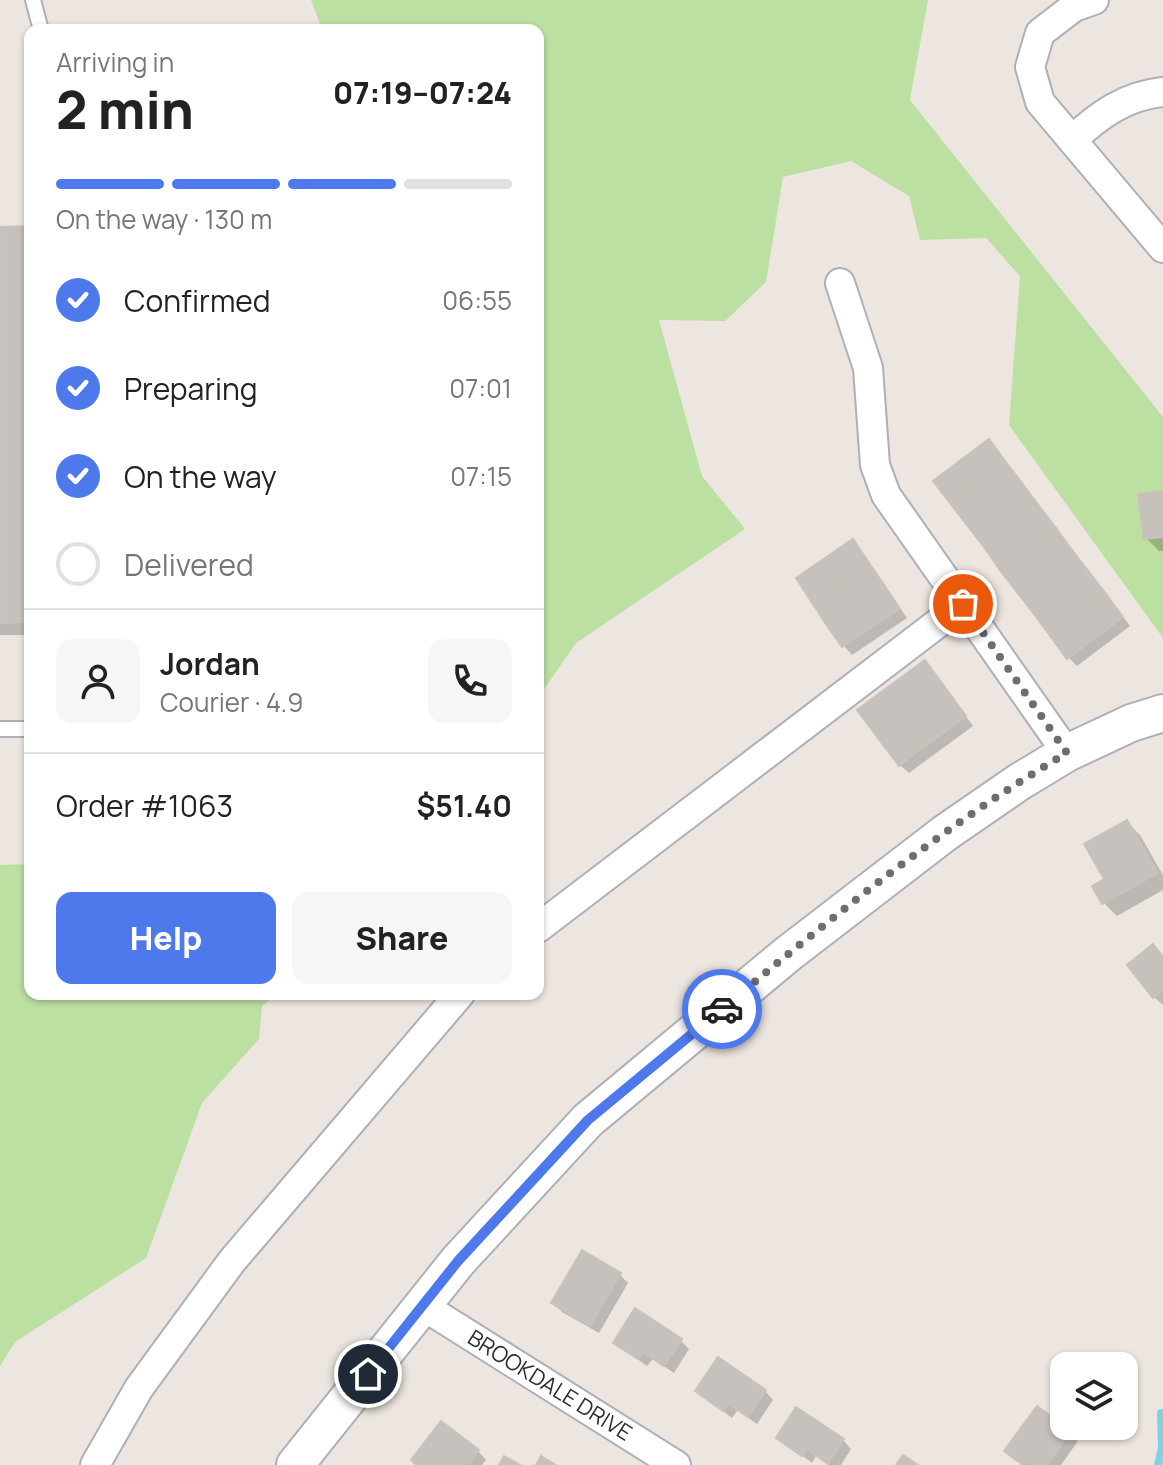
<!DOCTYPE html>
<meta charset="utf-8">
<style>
body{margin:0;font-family:Manrope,sans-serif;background:#f6f6f6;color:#222;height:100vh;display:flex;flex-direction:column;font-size:30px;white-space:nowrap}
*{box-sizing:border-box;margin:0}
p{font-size:26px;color:#767676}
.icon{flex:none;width:44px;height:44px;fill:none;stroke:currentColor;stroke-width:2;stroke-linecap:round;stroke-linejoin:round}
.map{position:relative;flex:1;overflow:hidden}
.drawer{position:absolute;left:24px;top:24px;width:520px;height:976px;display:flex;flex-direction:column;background:#fff;border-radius:16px;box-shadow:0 2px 6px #0004}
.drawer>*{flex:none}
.controls{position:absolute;left:1050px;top:1352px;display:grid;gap:16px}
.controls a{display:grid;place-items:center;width:88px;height:88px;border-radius:16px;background:#fff;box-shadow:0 2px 6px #0004;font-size:40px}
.pin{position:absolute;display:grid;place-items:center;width:68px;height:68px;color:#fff;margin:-34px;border:4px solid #fff;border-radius:50%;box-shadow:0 2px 8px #0007}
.courier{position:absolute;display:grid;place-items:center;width:80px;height:80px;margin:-40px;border:6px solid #4e79ed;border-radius:50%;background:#fff;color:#222;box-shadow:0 2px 10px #0007}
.overview em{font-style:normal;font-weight:800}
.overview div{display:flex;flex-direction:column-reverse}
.overview{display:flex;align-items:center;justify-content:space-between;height:136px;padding:0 32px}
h1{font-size:52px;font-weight:800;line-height:60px}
.bar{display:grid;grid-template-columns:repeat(4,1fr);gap:12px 8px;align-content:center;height:96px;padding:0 32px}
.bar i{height:10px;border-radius:6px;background:#e0e0e0}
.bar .active{background:#4e79ed}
.bar p{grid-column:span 4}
.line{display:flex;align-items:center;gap:20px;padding:0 32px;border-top:2px solid #e0e0e0}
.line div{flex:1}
.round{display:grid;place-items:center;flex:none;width:84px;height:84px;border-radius:16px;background:#f6f6f6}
ol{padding:0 32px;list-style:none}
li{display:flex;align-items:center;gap:24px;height:88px}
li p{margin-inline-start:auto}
li .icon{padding:8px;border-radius:50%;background:#4e79ed;color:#fff;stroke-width:4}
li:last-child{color:#767676}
li i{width:44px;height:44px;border:4px solid #e0e0e0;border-radius:50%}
.button{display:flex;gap:16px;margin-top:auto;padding:16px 32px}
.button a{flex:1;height:92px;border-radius:16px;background:#4e79ed;color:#fff;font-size:32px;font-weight:800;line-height:92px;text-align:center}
.button a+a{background:#f6f6f6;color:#222}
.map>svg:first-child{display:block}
.green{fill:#bcdfa2}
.shadow{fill:#0003}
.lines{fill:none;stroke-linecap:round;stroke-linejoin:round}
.stream{stroke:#7cd3e6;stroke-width:8}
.building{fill:#c6c1bc;stroke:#c9c2ba;stroke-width:2}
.service-casing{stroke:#adb0b8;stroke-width:18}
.minor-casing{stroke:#adb0b8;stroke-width:32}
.tertiary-casing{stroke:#adb0b8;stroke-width:40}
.service{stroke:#fff;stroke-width:14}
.minor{stroke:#fff;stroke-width:28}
.tertiary{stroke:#fff;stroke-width:36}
.done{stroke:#706e6c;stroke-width:8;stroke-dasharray:0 14.4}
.route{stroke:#4e79ed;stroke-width:10}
.labels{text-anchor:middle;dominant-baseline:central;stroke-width:6;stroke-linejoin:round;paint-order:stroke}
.street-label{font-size:22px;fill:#2d2d2d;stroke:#fff}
</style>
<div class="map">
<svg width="1163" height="1465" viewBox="0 0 1163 1465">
<rect width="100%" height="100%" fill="#ede6e0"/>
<g class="green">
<path d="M311,0H928L910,100L1163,417V638L1009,425L1020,276L986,238L920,240L909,196L851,161L783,177L766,282L725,321L659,320L702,476L745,529L576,643L538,698V30H322Z"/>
<path d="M30,864V994H277L262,1006L259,1039L202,1103L146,1258L15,1342L0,1366V865Z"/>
</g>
<g class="shadow">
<path d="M30,228V635H0V229Z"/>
<path d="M997,450L1130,626L1077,666L1069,658Z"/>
<path d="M1163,493V551H1159L1146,538Z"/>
<path d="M853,542L861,550L907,618L852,655L844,646L798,579Z"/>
<path d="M933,671L973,726L909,773L900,765Z"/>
<path d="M1127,822L1140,835L1163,875V890L1117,916L1104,903L1095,886L1107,879Z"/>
<path d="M1163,958V1005L1154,997Z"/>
<path d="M620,1275L628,1283L599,1333L562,1312L553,1303Z"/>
<path d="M680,1340L689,1349L674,1373L653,1359L647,1366L615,1343Z"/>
<path d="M697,1391H765L773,1400L757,1424L738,1410L732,1418Z"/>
<path d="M1070,1433L1078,1441L1061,1465H1026L1013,1455Z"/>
<path d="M778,1437L843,1440L851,1449L841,1465H829L816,1456L812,1463Z"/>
<path d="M478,1451L486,1460L482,1465H419Z"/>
</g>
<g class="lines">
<path class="stream" d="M1158,1465L1162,1448L1161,1413"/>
</g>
<g class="building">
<path d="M30,226V622L0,623V227Z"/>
<path d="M989,439L1005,461L950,503L933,481Z"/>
<path d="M1005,461L1022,483L967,525L950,503Z"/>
<path d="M1022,483L1039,506L984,547L967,525Z"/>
<path d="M1163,491V537L1144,539L1138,494Z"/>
<path d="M1039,506L1056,528L1000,570L984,547Z"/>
<path d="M1056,528L1072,550L1017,592L1000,570Z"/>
<path d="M853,539L869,563L811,601L796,578Z"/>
<path d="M1072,550L1089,572L1034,614L1017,592Z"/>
<path d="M869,563L884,585L826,624L811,601Z"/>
<path d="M1089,572L1106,594L1051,637L1034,614Z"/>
<path d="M884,585L900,609L842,647L826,624Z"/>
<path d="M1106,594L1123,617L1067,659L1051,637Z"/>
<path d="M925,660L966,716L943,733L902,677Z"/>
<path d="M902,677L943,733L921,749L880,693Z"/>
<path d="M880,693L921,749L899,766L857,710Z"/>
<path d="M1127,820L1158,873L1102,904L1092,886L1104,879L1084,844Z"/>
<path d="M1153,944L1163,957V990L1153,998L1127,965Z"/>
<path d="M582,1250L621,1273L590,1326L551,1303Z"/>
<path d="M635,1308L682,1339L664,1366L643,1352L638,1359L613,1343Z"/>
<path d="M718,1357L766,1390L748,1417L728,1403L723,1411L695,1391Z"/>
<path d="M1037,1406L1071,1431L1047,1465H1033L1029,1462L1023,1465L1004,1451Z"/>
<path d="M796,1407L844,1439L828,1464L807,1449L802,1456L776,1438Z"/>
<path d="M441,1421L479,1450L468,1465H417L411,1460Z"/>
<path d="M903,1455L918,1465H896Z"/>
<path d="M504,1456L520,1465H499Z"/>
<path d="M541,1456L556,1465H536Z"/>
</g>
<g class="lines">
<defs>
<g id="service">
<path d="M33,0L41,30"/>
<path d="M0,729H30"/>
</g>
<g id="minor">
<path d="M1094,0L1074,7L1040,33L1030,67L1040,102L1163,248"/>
<path d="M1072,140C1099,115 1125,96 1163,92"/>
<path d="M840,283L868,368L875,465L886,495L1067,753"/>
<path d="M538,928L963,604"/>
<path d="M423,1306L676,1465"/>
<path d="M95,1465L139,1388L232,1261L460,994"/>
</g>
<path id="tertiary" d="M295,1465L458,1261L588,1120L789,953L945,833L1019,782L1067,753L1131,723L1163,713"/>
</defs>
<use href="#service" class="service-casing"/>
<use href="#minor" class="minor-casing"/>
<use href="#tertiary" class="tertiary-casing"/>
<use href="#service" class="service"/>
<use href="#minor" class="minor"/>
<use href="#tertiary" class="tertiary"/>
</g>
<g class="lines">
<path class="done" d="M722,1009C831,918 944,825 1067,753L963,604"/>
<path class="route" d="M368,1374L458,1261L588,1120L722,1009"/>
</g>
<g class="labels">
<g class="street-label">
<text transform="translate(550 1385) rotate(32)">BROOKDALE DRIVE</text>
</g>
</g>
</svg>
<div class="controls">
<a><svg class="icon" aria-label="layers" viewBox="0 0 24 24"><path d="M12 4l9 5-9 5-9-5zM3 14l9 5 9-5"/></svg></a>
</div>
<div class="pin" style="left:963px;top:604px;background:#ea580c"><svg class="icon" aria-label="bag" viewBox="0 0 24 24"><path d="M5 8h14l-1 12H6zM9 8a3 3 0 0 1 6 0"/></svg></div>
<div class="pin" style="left:368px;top:1374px;background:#1f2937"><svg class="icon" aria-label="home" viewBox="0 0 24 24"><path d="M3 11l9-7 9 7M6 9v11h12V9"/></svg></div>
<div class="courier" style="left:722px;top:1009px"><svg class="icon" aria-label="car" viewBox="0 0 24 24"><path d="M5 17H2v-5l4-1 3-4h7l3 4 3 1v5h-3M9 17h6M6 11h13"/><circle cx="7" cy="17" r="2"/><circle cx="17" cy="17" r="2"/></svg></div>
<section class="drawer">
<div class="overview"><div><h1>2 min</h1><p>Arriving in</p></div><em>07:19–07:24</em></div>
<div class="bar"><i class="active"></i><i class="active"></i><i class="active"></i><i></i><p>On the way · 130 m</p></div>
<ol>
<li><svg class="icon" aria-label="check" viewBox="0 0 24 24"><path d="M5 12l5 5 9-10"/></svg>Confirmed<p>06:55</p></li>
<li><svg class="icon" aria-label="check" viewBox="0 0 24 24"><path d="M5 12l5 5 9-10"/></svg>Preparing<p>07:01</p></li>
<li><svg class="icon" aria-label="check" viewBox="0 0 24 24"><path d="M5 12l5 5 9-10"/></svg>On the way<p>07:15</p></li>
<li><i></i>Delivered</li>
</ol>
<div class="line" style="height:144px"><a class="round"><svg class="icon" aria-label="person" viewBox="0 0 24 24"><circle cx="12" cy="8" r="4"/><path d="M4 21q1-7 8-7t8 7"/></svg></a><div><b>Jordan</b><p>Courier · 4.9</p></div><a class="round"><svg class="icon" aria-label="phone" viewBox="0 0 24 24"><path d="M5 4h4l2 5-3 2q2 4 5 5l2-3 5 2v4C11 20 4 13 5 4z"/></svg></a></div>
<div class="line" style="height:104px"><div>Order #1063</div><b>$51.40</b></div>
<div class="button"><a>Help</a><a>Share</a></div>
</section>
</div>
